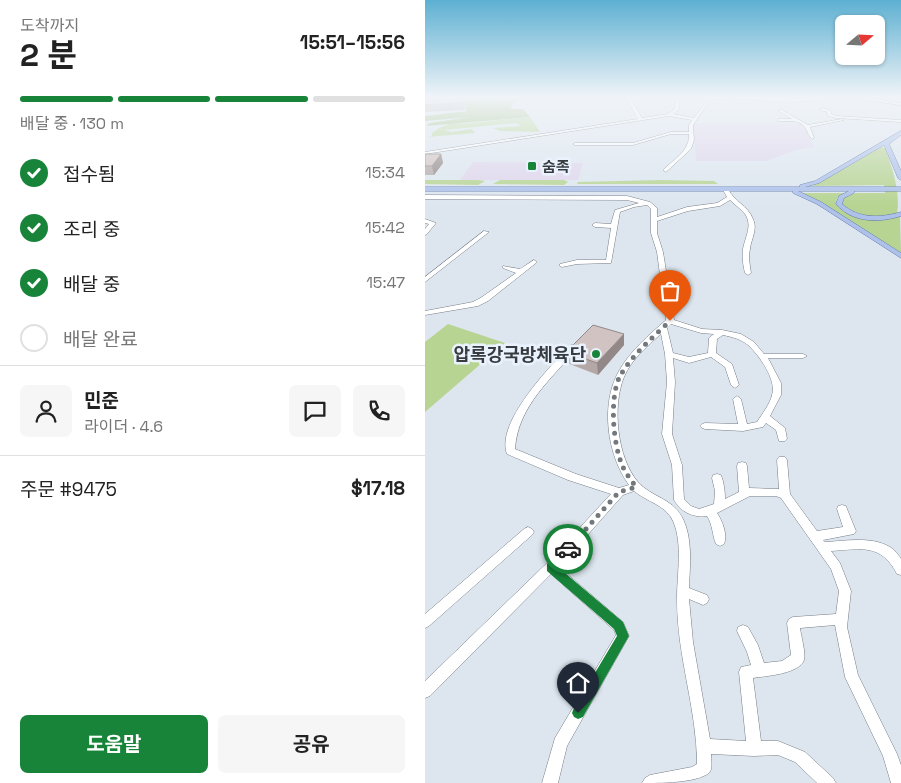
<!DOCTYPE html>
<html lang="ko">
<meta charset="utf-8">
<style>
body{margin:0;font-family:"Space Grotesk","Noto Sans KR",sans-serif;background:#f6f6f6;color:#222;height:100vh;display:flex;flex-direction:column;font-size:19px;white-space:nowrap}
*{box-sizing:border-box;margin:0}
p{font-size:16px;color:#767676}
.icon{flex:none;width:28px;height:28px;fill:none;stroke:currentColor;stroke-width:2;stroke-linecap:round;stroke-linejoin:round}
.map{position:relative;flex:1;overflow:hidden}
.drawer{display:flex;flex-direction:column;background:#fff;width:425px}
.drawer>*{flex:none}
.needle{width:32px;rotate:71deg}
.buttons{position:absolute;left:410px;top:15px;display:grid;gap:10px}
.buttons a{display:grid;place-items:center;width:50px;height:50px;border-radius:8px;background:#fff;box-shadow:0 1px 4px #0004;font-size:25px}
.pin{position:absolute;display:grid;place-items:center;width:42px;height:42px;color:#fff;margin:-51px -21px;border-radius:50% 50% 50% 0;rotate:-45deg;box-shadow:0 0 5px #0007}
.pin .icon{rotate:45deg}
.courier{position:absolute;display:grid;place-items:center;width:50px;height:50px;margin:-25px;border:4px solid #17843a;border-radius:50%;background:#fff;color:#222;box-shadow:0 1px 6px #0007}
.overview em{font-style:normal;font-weight:700}
.overview div{display:flex;flex-direction:column-reverse}
.overview{display:flex;align-items:center;justify-content:space-between;height:85px;padding:0 20px}
h1{font-size:32px;font-weight:700;line-height:38px}
.bar{display:grid;grid-template-columns:repeat(4,1fr);gap:8px 5px;align-content:center;height:60px;padding:0 20px}
.bar i{height:6px;border-radius:4px;background:#e0e0e0}
.bar .on{background:#17843a}
.bar p{grid-column:span 4}
.line{display:flex;align-items:center;gap:12px;padding:0 20px;border-top:1px solid #e0e0e0}
.line div{flex:1}
.round{display:grid;place-items:center;flex:none;width:52px;height:52px;border-radius:8px;background:#f6f6f6}
ol{padding:0 20px;list-style:none}
li{display:flex;align-items:center;gap:15px;height:55px}
li p{margin-inline-start:auto}
li .icon{padding:5px;border-radius:50%;background:#17843a;color:#fff;stroke-width:4}
li:last-child{color:#767676}
li i{width:28px;height:28px;border:2px solid #e0e0e0;border-radius:50%}
.button{display:flex;gap:10px;margin-top:auto;padding:10px 20px}
.button a{flex:1;height:58px;border-radius:8px;background:#17843a;color:#fff;font-size:20px;font-weight:700;line-height:58px;text-align:center}
.button a+a{background:#f6f6f6;color:#222}
main{display:flex;flex:1;min-height:0}
.map>svg:first-child{display:block}
.industrial{fill:#dfd6ec}
.green{fill:#b7d492}
.forest{fill:#9bbb71}
.lines{fill:none;stroke-linecap:round;stroke-linejoin:round}
.minor-casing{stroke:#767d86;stroke-width:1}
.major-casing{stroke:#6077a6;stroke-width:1}
.minor{fill:#fff;fill-rule:evenodd}
.major{fill:#adc1eb;fill-rule:evenodd}
.wall{fill:#b4a8a6}
.shaded-wall{fill:#928887}
.building{fill:#d1c3c1;stroke:#928887}
.route{fill:#17843a}
.done{stroke:#72787d;stroke-width:5;stroke-dasharray:0 9}
.poi-dot{fill:#17843a;stroke:#eaf3fd;stroke-width:2}
.labels{text-anchor:middle;dominant-baseline:central;stroke-width:5;stroke-linejoin:round;paint-order:stroke}
.far-poi-label{font-size:15px;font-weight:bold;fill:#383c40;stroke:#eaf3fd;text-anchor:start}
.poi-label{font-size:18px;font-weight:bold;fill:#383c40;stroke:#eaf3fd;text-anchor:end}
</style>
<main>
<section class="drawer">
<div class="overview"><div><h1>2 분</h1><p>도착까지</p></div><em>15:51–15:56</em></div>
<div class="bar"><i class="on"></i><i class="on"></i><i class="on"></i><i></i><p>배달 중 · 130 m</p></div>
<ol>
<li><svg class="icon" aria-label="check" viewBox="0 0 24 24"><path d="M5 12l5 5 9-10"/></svg>접수됨<p>15:34</p></li>
<li><svg class="icon" aria-label="check" viewBox="0 0 24 24"><path d="M5 12l5 5 9-10"/></svg>조리 중<p>15:42</p></li>
<li><svg class="icon" aria-label="check" viewBox="0 0 24 24"><path d="M5 12l5 5 9-10"/></svg>배달 중<p>15:47</p></li>
<li><i></i>배달 완료</li>
</ol>
<div class="line" style="height:90px"><a class="round"><svg class="icon" aria-label="person" viewBox="0 0 24 24"><circle cx="12" cy="8" r="4"/><path d="M4 21q1-7 8-7t8 7"/></svg></a><div><b>민준</b><p>라이더 · 4.6</p></div><a class="round"><svg class="icon" aria-label="chat" viewBox="0 0 24 24"><path d="M4 5h16v11H9l-5 4z"/></svg></a><a class="round"><svg class="icon" aria-label="phone" viewBox="0 0 24 24"><path d="M5 4h4l2 5-3 2q2 4 5 5l2-3 5 2v4C11 20 4 13 5 4z"/></svg></a></div>
<div class="line" style="height:65px"><div>주문 #9475</div><b>$17.18</b></div>
<div class="button"><a>도움말</a><a>공유</a></div>
</section>
<div class="map">
<svg width="476" height="783" viewBox="0 0 476 783">
<rect width="100%" height="100%" fill="#dde6ef"/>
<g class="industrial">
<path d="M270,123L377,124L389,147L371,150L341,161H271L268,125Z"/>
<path d="M48,162L158,163L153,180H35Z"/>
</g>
<g class="green">
<path d="M105,117L115,132L75,131L68,128L96,126L91,123L19,130L26,132L47,129L50,133L2,137L7,136V133C14,127 28,121 37,124Z"/>
<path d="M455,147L460,148C467,166 476,195 472,213C453,221 433,215 417,205V198L430,193H460L459,185L387,186Z"/>
<path d="M0,180H53L60,181L53,185L0,184Z"/>
<path d="M75,180H139L143,182L139,185L68,184Z"/>
<path d="M235,180L289,181L293,184H152L153,182Z"/>
<path d="M374,193H420L412,198L411,203C422,224 455,216 475,217L476,253L396,202Z"/>
<path d="M23,324L80,343L0,412V342Z"/>
</g>
<path class="forest" d="M47,96H121L96,100L87,104L86,109H98L105,117L1,126L5,123L45,117L0,121V116L42,111L37,101Z"/>
<g class="lines">
<defs>
<g id="minor">
<path d="M200,96H204L217,118L243,114L250,109L251,96H255L254,109L248,114L269,118L284,98L324,96L373,99L406,96C368,109 325,95 285,100L268,125L269,140L266,149L241,172L238,170L239,169C250,159 265,150 264,134H246L208,145H150L148,144L150,143H208L246,132H264V125L267,120L244,116L0,154V152L213,119Z"/>
<path d="M416,96H429L476,103V105Z"/>
<path d="M396,108L405,110L406,114L411,116L476,120V122L411,118L403,116L402,112L395,110Z"/>
<path d="M355,109L383,125L417,119L419,120L385,127L389,138L387,139C384,136 383,133 381,129C375,118 362,122 352,121L353,119H367L354,111Z"/>
<path d="M301,188L303,189C309,201 323,206 328,219C333,229 326,239 325,249C323,257 325,265 326,273L323,275L320,273C318,265 317,257 318,249C320,237 328,226 320,214C316,209 310,205 305,200L295,206L263,211L232,221V233L238,252L249,320L277,329L297,330L316,334L329,342L339,354H378L382,356L378,358H343L356,383V395L345,416L360,428L362,439L360,441H354L351,430L341,423L338,427L318,431L280,429L277,428L275,426L277,424L280,423L313,424L308,399L312,396L316,399L322,424L332,422C337,414 345,404 347,395C352,380 334,355 323,345C316,339 307,337 298,335L292,339L291,353L307,364L314,385L310,388L306,385L300,367L286,357L264,363L248,358L250,382L247,434L257,465L259,499L266,506L274,509L289,504L290,491L287,478L288,475L292,474L296,475C299,483 300,491 300,499L314,492L312,466L313,463L317,462L321,463L322,466L324,488L354,489L352,460L354,457H360L362,460L365,494L392,531L418,527L412,509L413,506L417,505L421,506L422,509L431,531L429,534L398,540L400,542C421,541 451,535 469,550C471,553 475,556 476,559C476,564 476,570 476,575L472,574C456,543 436,549 406,551L415,563L426,591L422,627L433,675L472,754L476,765V783H466L458,756L420,677L410,625L375,628C376,636 381,653 379,660C374,674 341,676 328,678L336,741H353L380,752L408,778L411,783H392L370,762L353,755L329,756L286,754C286,759 288,769 284,773C271,783 235,783 217,783L220,778L225,775L267,767L272,764C272,708 251,654 252,597C252,573 258,544 248,521C241,505 222,502 209,491L198,495L134,567L198,622L204,636L142,746L133,783H117L130,738L191,635L189,630L126,574L5,696L0,698V681L122,563L186,494L143,480L82,454C70,423 126,365 146,345H152L153,347C127,379 93,405 90,449L151,474L194,488L204,485C182,455 175,404 194,371C205,351 224,335 241,320L232,252L226,233V209L222,205L209,207L195,212L186,263L152,264L137,267L135,266V264L152,260H181L186,228L170,227L167,225L170,223L186,224L190,210L214,203L202,200L0,199V195L202,196L225,202L232,208V217L262,207L292,203L302,197L298,190ZM246,324L276,333L289,334L284,338L283,353L264,357L248,353L242,328ZM236,334L240,354L242,382L237,434L247,465L249,500C256,512 268,518 282,516C288,525 287,535 291,544L295,546L299,544C303,535 297,520 292,513L325,496H351L356,498L406,569L414,591L411,614L368,617L364,619L362,623L366,655L357,661L339,663L333,645L323,627L318,625L313,627L312,631L322,652L326,665L316,667L314,672L321,741L285,739L268,642L264,599L278,605L282,603L284,599L282,595L264,588C265,564 268,538 257,517C247,498 226,497 213,482C192,458 187,406 199,377C206,360 222,346 236,334Z"/>
<path d="M0,219L11,223L2,234L0,235V229L4,224L0,223Z"/>
<path d="M59,231L64,232L0,282V277Z"/>
<path d="M109,260L112,262L111,263L63,301L53,306L0,315V311L48,302L57,297L91,273L78,268V266L95,269Z"/>
<path d="M103,527L107,529L109,532L107,535L4,626L0,628V614L99,529Z"/>
</g>
<path id="major" d="M476,131V135L464,144L476,171V180L473,178L459,145L394,183L380,187H476V191H429V193L419,198L417,204C434,219 455,218 476,212V216C454,223 427,223 411,204L414,196L424,191H373L396,202L476,253V258L392,204L368,193V191H0V187H375V185L390,181Z"/>
</defs>
<use href="#minor" class="minor-casing"/>
<use href="#major" class="major-casing"/>
<use href="#minor" class="minor"/>
<use href="#major" class="major"/>
</g>
<g class="wall">
<path d="M0,96L38,103L40,110L0,112Z"/>
<path d="M0,154H16L18,163L9,175H0Z"/>
<path d="M199,345L173,375L142,363L141,352Z"/>
</g>
<g class="shaded-wall">
<path d="M16,154L18,163L9,175L7,166Z"/>
<path d="M199,334V345L173,375L172,363Z"/>
</g>
<g class="building">
<path d="M0,96H34L38,103L0,105Z"/>
<path d="M0,154H16L7,166H0Z"/>
<path d="M168,325L199,334L172,363L141,352Z"/>
</g>
<linearGradient id="sky" x2="0" y2="1"><stop stop-color="#5db0d2"/><stop offset="0.47" stop-color="#f0f4f8"/><stop offset="1" stop-color="#f0f4f8" stop-opacity="0"/></linearGradient>
<rect width="476" height="206" fill="url(#sky)"/>
<path class="route" d="M143,544L149,549L133,567L198,622L204,636L158,717L153,719L149,717L147,713L149,708L192,636L189,629L122,571V564Z"/>
<g class="lines">
<path class="done" d="M143,549L194,492L211,487C207,481 201,474 198,467C188,446 184,397 195,376C207,355 228,337 245,321"/>
</g>
<g class="poi-dot">
<rect x="102" y="161" width="10" height="10" rx="2.5"/>
<circle cx="171" cy="354" r="5"/>
</g>
<g class="labels">
<g class="far-poi-label">
<text x="117" y="166">숨족</text>
</g>
<g class="poi-label">
<text x="161" y="354">압록강국방체육단</text>
</g>
</g>
</svg>
<div class="buttons">
<a><svg class="needle" viewBox="-14 -14 28 28"><path d="M0-13l5 13h-10z" fill="#e53935"/><path d="M0 13l5-13h-10z" fill="#767676"/></svg></a>
</div>
<div class="pin" style="left:245px;top:321px;background:#ea580c"><svg class="icon" aria-label="bag" viewBox="0 0 24 24"><path d="M5 8h14l-1 12H6zM9 8a3 3 0 0 1 6 0"/></svg></div>
<div class="pin" style="left:153px;top:713px;background:#1f2937"><svg class="icon" aria-label="home" viewBox="0 0 24 24"><path d="M3 11l9-7 9 7M6 9v11h12V9"/></svg></div>
<div class="courier" style="left:143px;top:549px"><svg class="icon" aria-label="car" viewBox="0 0 24 24"><path d="M5 17H2v-5l4-1 3-4h7l3 4 3 1v5h-3M9 17h6M6 11h13"/><circle cx="7" cy="17" r="2"/><circle cx="17" cy="17" r="2"/></svg></div>
</div>
</main>
